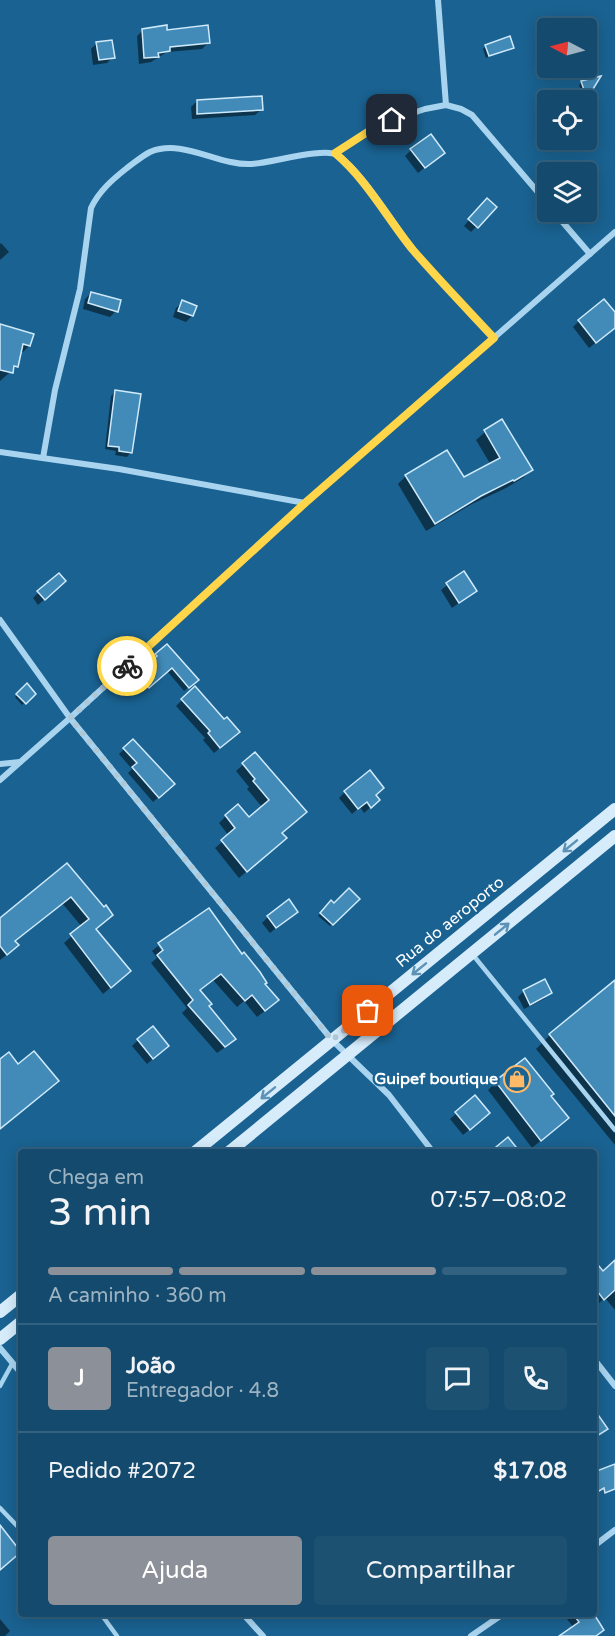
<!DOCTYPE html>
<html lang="pt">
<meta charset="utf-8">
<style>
body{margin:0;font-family:"Varela Round",sans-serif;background:#1d5172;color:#f1f3f6;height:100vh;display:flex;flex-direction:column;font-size:22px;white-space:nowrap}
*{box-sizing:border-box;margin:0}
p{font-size:20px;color:#9db3c2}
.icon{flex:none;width:33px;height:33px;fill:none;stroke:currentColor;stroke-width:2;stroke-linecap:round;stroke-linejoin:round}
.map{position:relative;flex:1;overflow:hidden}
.details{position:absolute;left:18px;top:1149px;width:579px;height:468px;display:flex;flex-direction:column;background:#144a6d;border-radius:6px;box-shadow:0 3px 15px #0003,0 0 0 2px #336280}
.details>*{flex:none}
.needle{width:39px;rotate:276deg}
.controls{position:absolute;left:537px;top:18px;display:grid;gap:12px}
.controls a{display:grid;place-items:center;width:60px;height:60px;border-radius:6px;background:#144a6d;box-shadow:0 3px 15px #0003,0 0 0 2px #336280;font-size:30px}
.pin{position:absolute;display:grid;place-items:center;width:51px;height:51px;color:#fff;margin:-26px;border-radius:12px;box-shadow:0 3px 9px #0006}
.courier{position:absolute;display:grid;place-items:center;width:60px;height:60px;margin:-30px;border:4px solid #ffd54a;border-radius:50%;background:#fff;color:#222;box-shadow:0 2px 8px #0007}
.overview em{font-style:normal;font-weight:600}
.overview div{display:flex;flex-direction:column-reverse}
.overview{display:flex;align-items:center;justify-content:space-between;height:102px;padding:0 30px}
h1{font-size:39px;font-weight:600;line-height:45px}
.bar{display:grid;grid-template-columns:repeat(4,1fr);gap:9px 6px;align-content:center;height:72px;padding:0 30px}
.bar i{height:8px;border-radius:4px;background:#336280}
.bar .selected{background:#8c9099}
.bar p{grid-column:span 4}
.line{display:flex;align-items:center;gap:15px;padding:0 30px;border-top:2px solid #336280}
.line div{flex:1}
.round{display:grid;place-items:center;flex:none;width:63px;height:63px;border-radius:6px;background:#1d5172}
.button{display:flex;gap:12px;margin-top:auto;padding:12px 30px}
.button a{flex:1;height:69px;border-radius:6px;background:#8c9099;color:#fff;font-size:24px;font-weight:600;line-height:69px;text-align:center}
.button a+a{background:#1d5172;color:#f1f3f6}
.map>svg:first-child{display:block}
.shadow{fill:#0007}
.building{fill:#428bb9;stroke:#cfeafb;stroke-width:1.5}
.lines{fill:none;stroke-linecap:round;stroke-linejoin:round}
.lane{stroke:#a9d4ef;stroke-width:4.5}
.street{stroke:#a9d4ef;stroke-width:6}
.secondary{stroke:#d6ecfb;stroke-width:12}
.oneway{stroke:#5c92b6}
.done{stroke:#afc8d8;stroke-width:6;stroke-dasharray:0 10.8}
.route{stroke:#ffd54a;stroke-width:8}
.labels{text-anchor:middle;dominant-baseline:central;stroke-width:4.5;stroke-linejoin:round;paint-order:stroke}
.street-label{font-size:16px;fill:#fff;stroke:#1a6291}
.poi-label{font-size:16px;font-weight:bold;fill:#fff;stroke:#1a6291;text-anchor:end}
</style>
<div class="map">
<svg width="615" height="1636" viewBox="0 0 615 1636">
<rect width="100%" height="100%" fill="#1a6291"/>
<g class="shadow">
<path d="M143,30L166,31L208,43L202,49L167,52L151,62L139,64L137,36Z"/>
<path d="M97,43L113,57L107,63L93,65L91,49Z"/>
<path d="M486,46L512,47L486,58L483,49Z"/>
<path d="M598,78L586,98L584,100L579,85L582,82Z"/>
<path d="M197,101L262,109L255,115L192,119L191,107Z"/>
<path d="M411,150L443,153L418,173L405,156Z"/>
<path d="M481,206L495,207L471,232L464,226Z"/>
<path d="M1,243L9,252L0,260V244Z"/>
<path d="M91,293L116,311L110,317L83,309L85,299Z"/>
<path d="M183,302L195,307L192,316L186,322L173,317L176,308Z"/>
<path d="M615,315V327L589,348L573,327L579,321Z"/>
<path d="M0,325L29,346L23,352L20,351L17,366L0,381Z"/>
<path d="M115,392L131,452L127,457L115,455L116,451L105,449L111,396Z"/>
<path d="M502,421L531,470L523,478L506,488L472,504L426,531L398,484L406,476L463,479L491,465L476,440L485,432Z"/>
<path d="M463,573L475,591L452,608L441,590Z"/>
<path d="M58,587L38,605L33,598L38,593Z"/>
<path d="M167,646L197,680L184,691L167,671L144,691L134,679Z"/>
<path d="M27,685L34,694L22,705L15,697Z"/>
<path d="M182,700L232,738L214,753L203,740L205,738L176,706Z"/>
<path d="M124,749L168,789L153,802L128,773L132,769L119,754Z"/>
<path d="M255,754L281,833L278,845L239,878L215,848L229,836L219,823L226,816L238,806L249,819L262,807L247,789L249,787L236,771Z"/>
<path d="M345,792L374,796L372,806L364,813L360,807L352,814L339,798Z"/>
<path d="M67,865L103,909L111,915L95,930L122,978L103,994L64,943L82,927L62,903L13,942L9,953L0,960V918Z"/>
<path d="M358,899L330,926L318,916L331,902L334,905Z"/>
<path d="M268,917H290L270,933L262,923Z"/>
<path d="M158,946L166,957L264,984L270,1007L257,1017L244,1001L237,1007L213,980L199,991L227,1046L217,1053L182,1013L187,1008L151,963L157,958L152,951Z"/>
<path d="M615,982V1145L536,1049L550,1035Z"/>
<path d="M524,991L550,993L544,999L524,1009L518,997Z"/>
<path d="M138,1040L161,1052L147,1064L132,1046Z"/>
<path d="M0,1061L57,1081L0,1130Z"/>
<path d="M496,1082L549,1097L558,1126L532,1148L488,1090Z"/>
<path d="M475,1097L482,1119L463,1135L450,1119Z"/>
<path d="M615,1268V1310L605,1298L598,1304L594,1300V1280Z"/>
<path d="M563,1614H590L602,1630L596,1636H562L574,1628Z"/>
<path d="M0,1619L10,1631L5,1636H0Z"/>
</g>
<g class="building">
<path d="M167,25V30L208,25L210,43L170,47V51L158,53L159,57L144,58L142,29Z"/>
<path d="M510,36L514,48L489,56L485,45Z"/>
<path d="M112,40L115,58L99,60L96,42Z"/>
<path d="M601,76L587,99L581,81Z"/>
<path d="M262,96L263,110L197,114V100Z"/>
<path d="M431,134L445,153L425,168L410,149Z"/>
<path d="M487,198L497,207L478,228L468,219Z"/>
<path d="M91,292L121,300L118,312L88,303Z"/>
<path d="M604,299L615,312V328L596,343L578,320Z"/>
<path d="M182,300L197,306L193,316L178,311Z"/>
<path d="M0,324L34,334L30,346L23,344L18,367L14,366L13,373L0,370Z"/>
<path d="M115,390L141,394L132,453L119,451V447L108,446Z"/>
<path d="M502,419L533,470L514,481L513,480L481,496L435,524L405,475L447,450L464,477L500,458L484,430Z"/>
<path d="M464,571L477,591L459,603L446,583Z"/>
<path d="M59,573L66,581L45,600L37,591Z"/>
<path d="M167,644L199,680L189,688L172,668L149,688L137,674L157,656L155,654Z"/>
<path d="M27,683L36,694L26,704L16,694Z"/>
<path d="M195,686L224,719L227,717L240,732L220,748L208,733L210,731L181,699Z"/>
<path d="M133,739L175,784L159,798L132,767L137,763L123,748Z"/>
<path d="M255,752L307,812L282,833L287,838L247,872L221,840L235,828L225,815L238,804L249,817L269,800L253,781L255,779L242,763Z"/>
<path d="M370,770L384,788L376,795L380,800L371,808L367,802L358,809L344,791Z"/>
<path d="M67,863L104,907L106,905L113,915L96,929L131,971L111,988L70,934L89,919L71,897L15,941L19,945L7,955L0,946V918Z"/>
<path d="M349,888L360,899L333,925L320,913L331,900L334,903Z"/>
<path d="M289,899L298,912L276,928L267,916Z"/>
<path d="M209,908L242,954L244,952L260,972L267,983L265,984L279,1000L265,1011L252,995L245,1001L221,974L200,990L212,1004L209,1006L236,1039L225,1047L188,1005L193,1000L157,955L163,950L158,943Z"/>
<path d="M545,979L552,993L530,1005L523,990Z"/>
<path d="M615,980V1116L549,1034Z"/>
<path d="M153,1026L169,1046L153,1059L137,1039Z"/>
<path d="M34,1051L59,1081L0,1129V1059L9,1052L18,1064Z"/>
<path d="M525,1058L554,1094L551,1096L569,1118L541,1141L495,1081Z"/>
<path d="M475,1095L490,1113L470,1130L455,1112Z"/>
<path d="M508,1137L520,1152H490Z"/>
<path d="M594,1260L603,1271L615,1260V1290L604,1300L594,1287Z"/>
<path d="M594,1409L608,1429L594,1438Z"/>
<path d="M615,1464V1489L605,1493L604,1488L594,1494V1472Z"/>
<path d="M0,1525L21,1552L0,1570Z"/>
<path d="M573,1614H594L604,1630L596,1636H559L579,1622Z"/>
</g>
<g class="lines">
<g class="lane">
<path d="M473,955L615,1130"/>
<path d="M0,1386L12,1364"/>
<path d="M0,1508L21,1530"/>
<path d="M101,1614L117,1636"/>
</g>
<g class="street">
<path d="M438,0L446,105"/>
<path d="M335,153L380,124L425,109L446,105L461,109L472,115L548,204"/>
<path d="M554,212L590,254"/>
<path d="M0,452L119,469L305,503"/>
<path d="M43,458L55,390L80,289L91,208C99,191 113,179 127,168C134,163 142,156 150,152C183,138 218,166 252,164C270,163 325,147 337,155C361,170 393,223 411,247C436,279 467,308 494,338"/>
<path d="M0,620L70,718L332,1040L389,1095L433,1152"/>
<path d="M0,764L20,762"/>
<path d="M0,780L70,718L305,503L615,232"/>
<path d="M0,1348L21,1373"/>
<path d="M594,1359L615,1386"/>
<path d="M594,1546L615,1530"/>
<path d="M243,1614L263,1636"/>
<path d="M471,1636L503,1614"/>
</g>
<g class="secondary">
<path d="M195,1152L615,809"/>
<path d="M229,1152L615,836"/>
<path d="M0,1312L21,1295"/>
<path d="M0,1339L21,1322"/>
</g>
</g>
<defs><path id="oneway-shaft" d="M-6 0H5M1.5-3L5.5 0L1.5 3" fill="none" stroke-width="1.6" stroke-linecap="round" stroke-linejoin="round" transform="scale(1.5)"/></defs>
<g class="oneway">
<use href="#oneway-shaft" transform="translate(570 846) rotate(141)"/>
<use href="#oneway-shaft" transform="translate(502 929) rotate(-39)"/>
<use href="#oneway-shaft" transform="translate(419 969) rotate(141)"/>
<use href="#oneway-shaft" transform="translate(268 1093) rotate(141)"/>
</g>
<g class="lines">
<path class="done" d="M127,666L70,718L332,1040L368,1011"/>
<path class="route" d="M127,666L305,503L494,338C467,309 439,280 413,250C387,218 367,180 335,153L380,124L392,120"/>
</g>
<defs>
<symbol id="shop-ring" viewBox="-11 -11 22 22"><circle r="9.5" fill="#1a6291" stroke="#ffba67" stroke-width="1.5"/><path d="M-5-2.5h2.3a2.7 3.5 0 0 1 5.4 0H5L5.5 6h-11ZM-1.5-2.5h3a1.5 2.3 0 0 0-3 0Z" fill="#ffba67"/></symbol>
</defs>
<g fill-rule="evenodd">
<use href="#shop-ring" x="502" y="1064" width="30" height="30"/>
</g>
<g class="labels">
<g class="street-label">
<text transform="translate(450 922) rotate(-39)">Rua do aeroporto</text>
</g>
<g class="poi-label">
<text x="498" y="1079">Guipef boutique</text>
</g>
</g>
</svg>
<div class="controls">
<a><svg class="needle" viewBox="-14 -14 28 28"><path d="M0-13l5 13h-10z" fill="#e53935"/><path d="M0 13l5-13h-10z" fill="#9db3c2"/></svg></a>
<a><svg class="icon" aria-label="locate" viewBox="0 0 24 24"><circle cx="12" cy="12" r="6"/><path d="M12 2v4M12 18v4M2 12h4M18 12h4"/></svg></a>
<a><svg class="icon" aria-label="layers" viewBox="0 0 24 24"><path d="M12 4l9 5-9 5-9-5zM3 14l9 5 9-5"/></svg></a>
</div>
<div class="pin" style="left:368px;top:1011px;background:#ea580c"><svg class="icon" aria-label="bag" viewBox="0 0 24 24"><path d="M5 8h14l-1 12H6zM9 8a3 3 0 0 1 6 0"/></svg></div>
<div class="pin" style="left:392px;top:120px;background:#1f2937"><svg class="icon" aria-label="home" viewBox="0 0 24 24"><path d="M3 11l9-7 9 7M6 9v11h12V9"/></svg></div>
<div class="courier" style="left:127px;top:666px"><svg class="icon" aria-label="bike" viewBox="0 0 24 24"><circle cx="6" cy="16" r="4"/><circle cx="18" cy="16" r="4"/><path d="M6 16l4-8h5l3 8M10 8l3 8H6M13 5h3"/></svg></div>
<section class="details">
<div class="overview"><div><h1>3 min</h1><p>Chega em</p></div><em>07:57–08:02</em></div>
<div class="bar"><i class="selected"></i><i class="selected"></i><i class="selected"></i><i></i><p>A caminho · 360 m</p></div>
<div class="line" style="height:108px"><b class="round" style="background:#8c9099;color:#fff">J</b><div><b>João</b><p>Entregador · 4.8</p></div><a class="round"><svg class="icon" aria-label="chat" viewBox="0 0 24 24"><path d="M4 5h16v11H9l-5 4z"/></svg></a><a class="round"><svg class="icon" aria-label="phone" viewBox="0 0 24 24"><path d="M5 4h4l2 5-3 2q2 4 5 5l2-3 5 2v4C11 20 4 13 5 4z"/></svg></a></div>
<div class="line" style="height:78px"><div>Pedido #2072</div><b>$17.08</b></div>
<div class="button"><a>Ajuda</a><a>Compartilhar</a></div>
</section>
</div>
